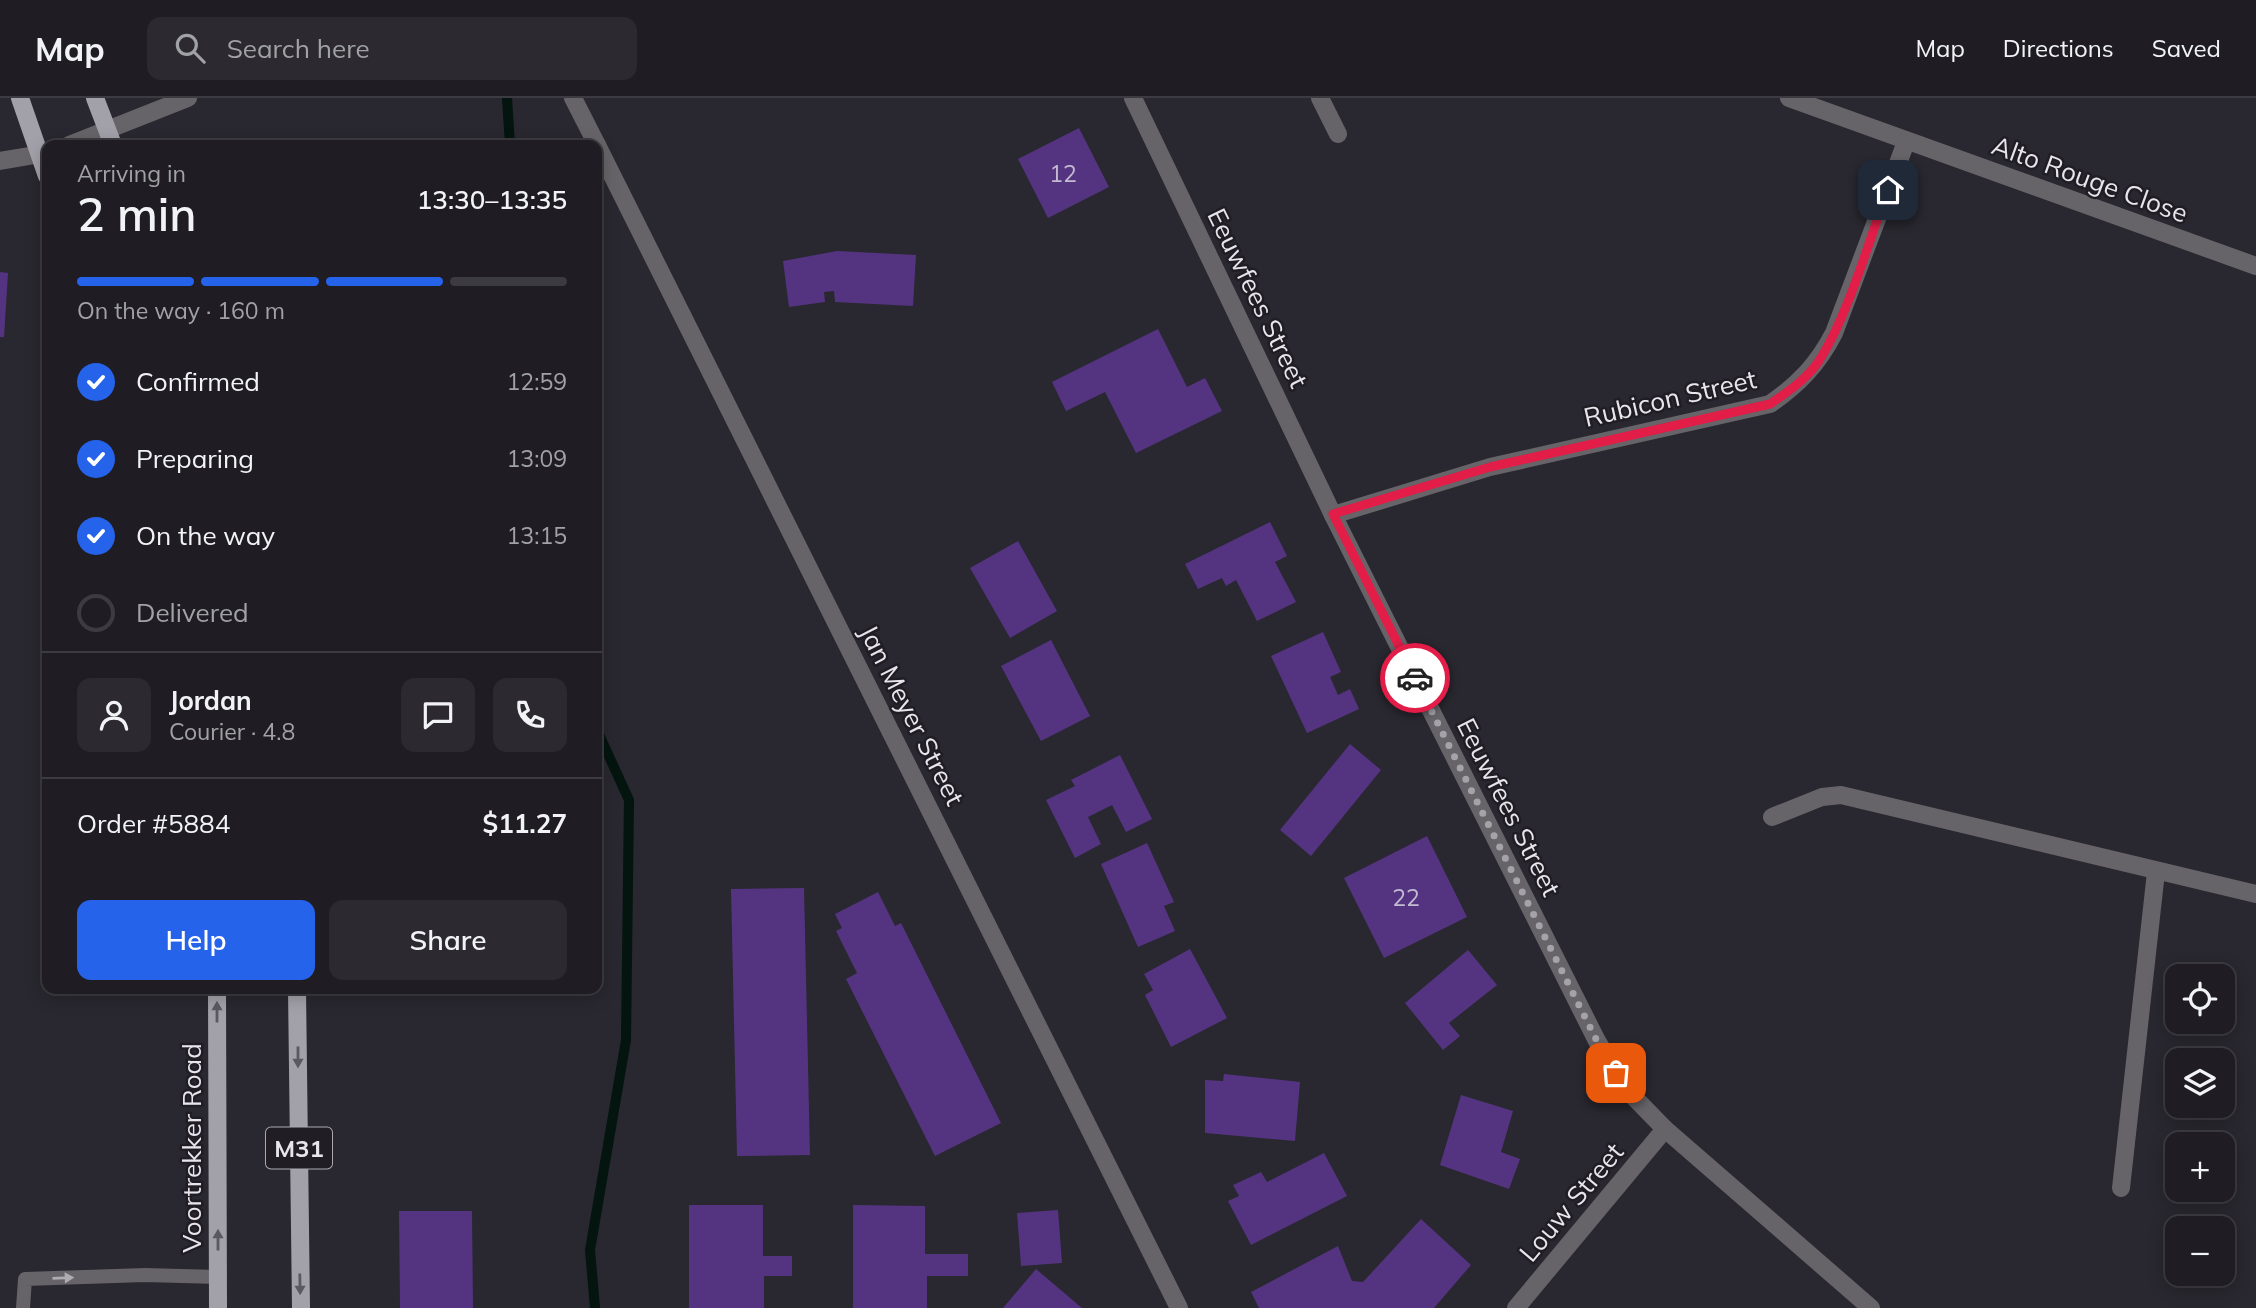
<!DOCTYPE html>
<meta charset="utf-8">
<style>
body{margin:0;font-family:Mulish,sans-serif;background:#2c2a30;color:#f1f3f6;height:100vh;display:flex;flex-direction:column;font-size:26px;white-space:nowrap}
*{box-sizing:border-box;margin:0}
p{font-size:23px;color:#a1a2a6}
.icon{flex:none;width:38px;height:38px;fill:none;stroke:currentColor;stroke-width:2;stroke-linecap:round;stroke-linejoin:round}
.map{position:relative;flex:1;overflow:hidden}
.drawer{position:absolute;left:42px;top:42px;width:560px;height:854px;display:flex;flex-direction:column;background:#1f1d23;border-radius:14px;box-shadow:0 4px 18px #0003,0 0 0 2px #3c3b41}
.drawer>*{flex:none}
.tools{position:absolute;left:2165px;top:866px;display:grid;gap:14px}
.tools a{display:grid;place-items:center;width:70px;height:70px;border-radius:14px;background:#1f1d23;box-shadow:0 4px 18px #0003,0 0 0 2px #3c3b41;font-size:35px}
.pin{position:absolute;display:grid;place-items:center;width:60px;height:60px;color:#fff;margin:-30px;border-radius:14px;box-shadow:0 4px 10px #0006}
.courier{position:absolute;display:grid;place-items:center;width:70px;height:70px;margin:-35px;border:5px solid #e11d48;border-radius:50%;background:#fff;color:#222;box-shadow:0 2px 9px #0007}
.head em{font-style:normal;font-weight:600}
.head div{display:flex;flex-direction:column-reverse}
.head{display:flex;align-items:center;justify-content:space-between;height:119px;padding:0 35px}
h1{font-size:46px;font-weight:600;line-height:52px}
.bar{display:grid;grid-template-columns:repeat(4,1fr);gap:10px 7px;align-content:center;height:84px;padding:0 35px}
.bar i{height:9px;border-radius:5px;background:#3c3b41}
.bar .active{background:#2563eb}
.bar p{grid-column:span 4}
.line{display:flex;align-items:center;gap:18px;padding:0 35px;border-top:2px solid #3c3b41}
.line div{flex:1}
.round{display:grid;place-items:center;flex:none;width:74px;height:74px;border-radius:14px;background:#2c2a30}
ol{padding:0 35px;list-style:none}
li{display:flex;align-items:center;gap:21px;height:77px}
li p{margin-inline-start:auto}
li .icon{padding:7px;border-radius:50%;background:#2563eb;color:#fff;stroke-width:4}
li:last-child{color:#a1a2a6}
li i{width:38px;height:38px;border:4px solid #3c3b41;border-radius:50%}
.cta{display:flex;gap:14px;margin-top:auto;padding:14px 35px}
.cta a{flex:1;height:80px;border-radius:14px;background:#2563eb;color:#fff;font-size:28px;font-weight:600;line-height:80px;text-align:center}
.cta a+a{background:#2c2a30;color:#f1f3f6}
header{display:flex;align-items:center;gap:42px;box-sizing:border-box;height:98px;padding:0 35px;background:#1f1d23;border-bottom:2px solid #3c3b41}
header strong{font-size:33px}
nav{display:flex;gap:38px;margin-inline-start:auto;font-size:24px}
.search{width:490px;height:63px;background:#2c2a30;display:flex;align-items:center;gap:18px;box-sizing:border-box;padding:0 24px;border-radius:14px;color:#a1a2a6;font-size:26px}
.map>svg:first-child{display:block}
.lines{fill:none;stroke-linecap:round;stroke-linejoin:round}
.stream{stroke:#04140e;stroke-width:10}
.building{fill:#543481}
.lane{stroke:#666468;stroke-width:14}
.street{stroke:#666468;stroke-width:18}
.primary{stroke:#a2a0a8;stroke-width:18}
.oneway{fill:#5a5860}
.oneway2{fill:#aeacb1}
.done{stroke:#a5a3aa;stroke-width:7;stroke-dasharray:0 12.6}
.route{stroke:#e11d48;stroke-width:9}
.labels{text-anchor:middle;dominant-baseline:central;stroke-width:5;stroke-linejoin:round;paint-order:stroke}
.number-label{font-size:23px;fill:#c3bad1}
.shield{fill:#201d25;stroke:#acaab0;stroke-width:2}
.shield-label{font-size:24px;font-weight:bold;fill:#e8e6ec}
.street-label{font-size:26px;fill:#e8e6ec;stroke:#201d25}
</style>
<header>
<strong>Map</strong>
<div class="search"><svg class="icon" aria-label="search" viewBox="0 0 24 24"><circle cx="10" cy="10" r="6"/><path d="M15 15l6 6"/></svg>Search here</div>
<nav><a>Map</a><a>Directions</a><a>Saved</a></nav>
</header>
<div class="map">
<svg width="2256" height="1210" viewBox="0 0 2256 1210">
<rect width="100%" height="100%" fill="#29272f"/>
<g class="lines">
<g class="stream">
<path d="M507,0L510,47"/>
<path d="M595,1210L590,1152L626,942L629,702L597,632"/>
</g>
</g>
<g class="building">
<path d="M1079,30L1109,89L1048,120L1018,61Z"/>
<path d="M837,153L916,157L913,208L835,204L834,193L824,194L825,204L789,209L783,163Z"/>
<path d="M0,174L8,175L4,239H0Z"/>
<path d="M1158,231L1187,289L1205,280L1222,313L1136,355L1105,294L1066,313L1052,284Z"/>
<path d="M1270,424L1287,458L1275,464L1296,504L1257,523L1236,482L1226,488L1222,480L1198,491L1185,466Z"/>
<path d="M1018,443L1057,513L1010,540L970,470Z"/>
<path d="M1323,534L1341,574L1330,579L1338,597L1350,591L1359,611L1307,635L1271,558Z"/>
<path d="M1051,542L1090,618L1041,643L1001,568Z"/>
<path d="M1350,646L1381,672L1311,758L1280,732Z"/>
<path d="M1120,657L1152,721L1126,734L1112,707L1088,719L1101,746L1075,760L1046,702L1075,688L1071,682Z"/>
<path d="M1427,738L1467,819L1384,860L1344,780Z"/>
<path d="M1147,745L1174,804L1164,808L1175,833L1138,849L1101,766Z"/>
<path d="M804,790L810,1057L737,1058L731,791Z"/>
<path d="M878,794L895,828L901,825L1001,1025L935,1058L846,881L857,875L836,833L842,830L835,816Z"/>
<path d="M1190,851L1227,920L1171,949L1145,897L1153,892L1144,876Z"/>
<path d="M1468,852L1497,887L1449,925L1460,938L1443,952L1405,905Z"/>
<path d="M1224,976L1300,984L1295,1043L1205,1035V982L1223,983Z"/>
<path d="M1461,997L1513,1013L1501,1054L1520,1061L1509,1091L1440,1067Z"/>
<path d="M1324,1055L1347,1098L1251,1147L1228,1103L1239,1098L1233,1087L1261,1074L1267,1084Z"/>
<path d="M689,1107H763V1158H792V1178H764V1210H689Z"/>
<path d="M853,1107L925,1108V1156H968V1178H927V1210H853Z"/>
<path d="M1058,1112L1062,1165L1021,1168L1017,1115Z"/>
<path d="M399,1113H472L473,1210H400Z"/>
<path d="M1421,1121L1471,1167L1434,1210H1259L1251,1194L1338,1148L1352,1183L1363,1184Z"/>
<path d="M1036,1171L1082,1210H1003Z"/>
</g>
<g class="lines">
<path class="lane" d="M23,1210L25,1181L145,1177L218,1179"/>
<g class="street">
<path d="M573,0L597,47"/>
<path d="M1133,0L1333,417L1597,943L1626,991L1665,1031L1871,1210"/>
<path d="M1320,0L1338,36"/>
<path d="M1789,0L2256,168"/>
<path d="M69,47L188,0"/>
<path d="M597,47L1179,1210"/>
<path d="M0,63L47,55"/>
<path d="M1333,417L1490,369L1770,306C1799,286 1818,266 1834,235L1906,44"/>
<path d="M1772,719L1822,699L1841,697L2256,796"/>
<path d="M2121,1090L2156,774"/>
<path d="M1516,1210L1665,1031"/>
</g>
<g class="primary">
<path d="M20,0L47,78"/>
<path d="M95,0L113,47"/>
<path d="M217,891L218,1210"/>
<path d="M297,891L301,1210"/>
</g>
</g>
<defs><path id="oneway-solid" d="M-6-.8H1V-3.2L6.5 0L1 3.2V.8H-6Z" transform="scale(1.75)"/></defs>
<g class="oneway">
<use href="#oneway-solid" transform="translate(217 914) rotate(-90)"/>
<use href="#oneway-solid" transform="translate(298 959) rotate(90)"/>
<use href="#oneway-solid" transform="translate(218 1142) rotate(-90)"/>
<use href="#oneway-solid" transform="translate(300 1186) rotate(89)"/>
</g>
<use class="oneway2" href="#oneway-solid" transform="translate(63 1180) rotate(-2)"/>
<g class="lines">
<path class="done" d="M1415,580L1597,943L1616,975"/>
<path class="route" d="M1415,580L1333,416L1490,369L1770,306C1789,293 1810,279 1822,258C1849,214 1869,142 1888,92"/>
</g>
<g class="labels">
<g class="number-label">
<text x="1063" y="75">12</text>
<text x="1406" y="799">22</text>
</g>
<rect class="shield" x="266" y="1029.5" width="66" height="41" rx="5"/>
<g class="shield-label">
<text x="299" y="1050">M31</text>
</g>
<g class="street-label">
<text transform="translate(2090 81) rotate(20)">Alto Rouge Close</text>
<text transform="translate(1258 200) rotate(64)">Eeuwfees Street</text>
<text transform="translate(1670 300) rotate(-13)">Rubicon Street</text>
<text transform="translate(912 617) rotate(63)">Jan Meyer Street</text>
<text transform="translate(1509 709) rotate(63)">Eeuwfees Street</text>
<text transform="translate(191 1050) rotate(-90)">Voortrekker Road</text>
<text transform="translate(1571 1104) rotate(-50)">Louw Street</text>
</g>
</g>
</svg>
<div class="tools">
<a><svg class="icon" aria-label="locate" viewBox="0 0 24 24"><circle cx="12" cy="12" r="6"/><path d="M12 2v4M12 18v4M2 12h4M18 12h4"/></svg></a>
<a><svg class="icon" aria-label="layers" viewBox="0 0 24 24"><path d="M12 4l9 5-9 5-9-5zM3 14l9 5 9-5"/></svg></a>
<a>+</a>
<a>−</a>
</div>
<div class="pin" style="left:1616px;top:975px;background:#ea580c"><svg class="icon" aria-label="bag" viewBox="0 0 24 24"><path d="M5 8h14l-1 12H6zM9 8a3 3 0 0 1 6 0"/></svg></div>
<div class="pin" style="left:1888px;top:92px;background:#1f2937"><svg class="icon" aria-label="home" viewBox="0 0 24 24"><path d="M3 11l9-7 9 7M6 9v11h12V9"/></svg></div>
<div class="courier" style="left:1415px;top:580px"><svg class="icon" aria-label="car" viewBox="0 0 24 24"><path d="M5 17H2v-5l4-1 3-4h7l3 4 3 1v5h-3M9 17h6M6 11h13"/><circle cx="7" cy="17" r="2"/><circle cx="17" cy="17" r="2"/></svg></div>
<section class="drawer">
<div class="head"><div><h1>2 min</h1><p>Arriving in</p></div><em>13:30–13:35</em></div>
<div class="bar"><i class="active"></i><i class="active"></i><i class="active"></i><i></i><p>On the way · 160 m</p></div>
<ol>
<li><svg class="icon" aria-label="check" viewBox="0 0 24 24"><path d="M5 12l5 5 9-10"/></svg>Confirmed<p>12:59</p></li>
<li><svg class="icon" aria-label="check" viewBox="0 0 24 24"><path d="M5 12l5 5 9-10"/></svg>Preparing<p>13:09</p></li>
<li><svg class="icon" aria-label="check" viewBox="0 0 24 24"><path d="M5 12l5 5 9-10"/></svg>On the way<p>13:15</p></li>
<li><i></i>Delivered</li>
</ol>
<div class="line" style="height:126px"><a class="round"><svg class="icon" aria-label="person" viewBox="0 0 24 24"><circle cx="12" cy="8" r="4"/><path d="M4 21q1-7 8-7t8 7"/></svg></a><div><b>Jordan</b><p>Courier · 4.8</p></div><a class="round"><svg class="icon" aria-label="chat" viewBox="0 0 24 24"><path d="M4 5h16v11H9l-5 4z"/></svg></a><a class="round"><svg class="icon" aria-label="phone" viewBox="0 0 24 24"><path d="M5 4h4l2 5-3 2q2 4 5 5l2-3 5 2v4C11 20 4 13 5 4z"/></svg></a></div>
<div class="line" style="height:91px"><div>Order #5884</div><b>$11.27</b></div>
<div class="cta"><a>Help</a><a>Share</a></div>
</section>
</div>
